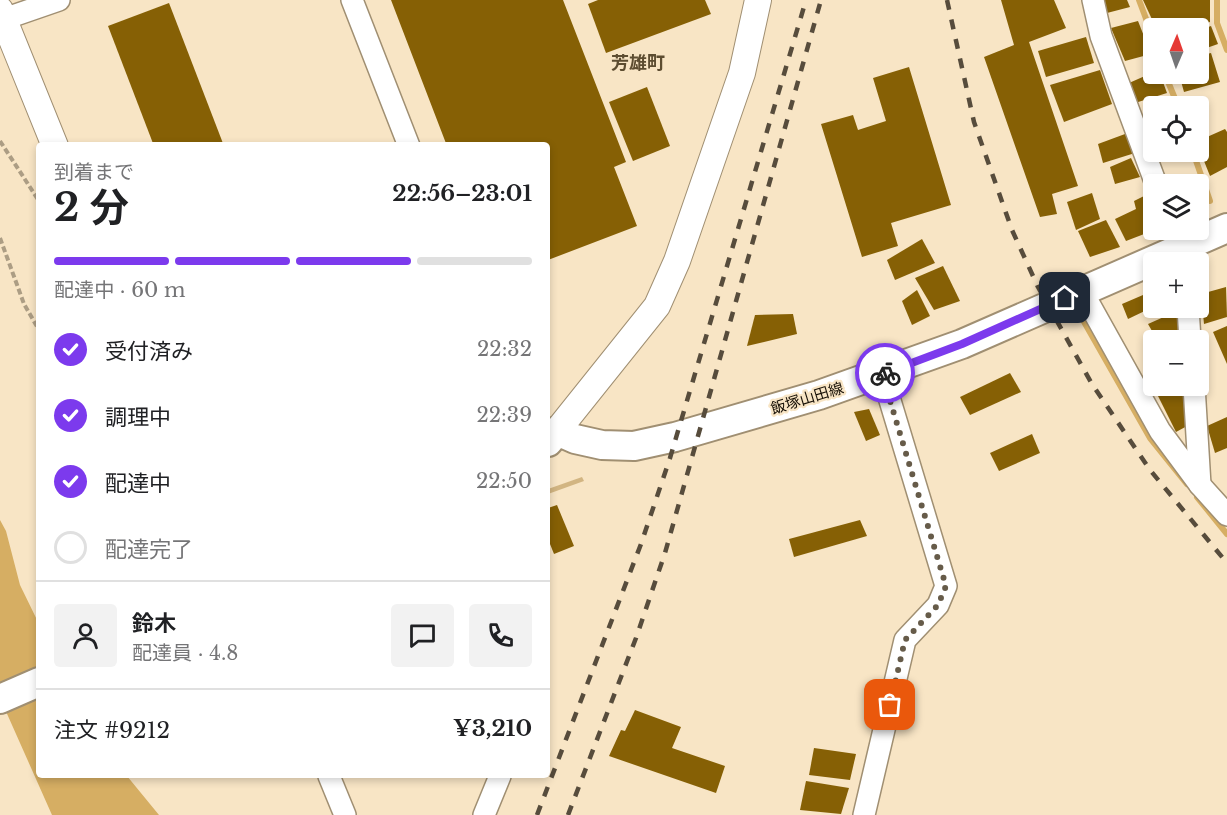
<!DOCTYPE html>
<html lang="ja">
<meta charset="utf-8">
<style>
body{margin:0;font-family:"Libre Baskerville","Noto Sans JP",serif;background:#f2f2f2;color:#202124;height:100vh;display:flex;flex-direction:column;font-size:22px;white-space:nowrap}
*{box-sizing:border-box;margin:0}
p{font-size:20px;color:#757577}
.icon{flex:none;width:33px;height:33px;fill:none;stroke:currentColor;stroke-width:2;stroke-linecap:round;stroke-linejoin:round}
.map{position:relative;flex:1;overflow:hidden}
.side{position:absolute;left:36px;top:142px;width:514px;height:636px;display:flex;flex-direction:column;background:#fff;border-radius:6px;box-shadow:0 3px 9px #0003}
.side>*{flex:none}
.needle{width:39px;rotate:2deg}
.buttons{position:absolute;left:1143px;top:18px;display:grid;gap:12px}
.buttons a{display:grid;place-items:center;width:66px;height:66px;border-radius:6px;background:#fff;box-shadow:0 3px 9px #0003;font-size:30px}
.pin{position:absolute;display:grid;place-items:center;width:51px;height:51px;color:#fff;margin:-26px;border-radius:12px;box-shadow:0 3px 9px #0006}
.courier{position:absolute;display:grid;place-items:center;width:60px;height:60px;margin:-30px;border:4px solid #7c3aed;border-radius:50%;background:#fff;color:#222;box-shadow:0 2px 8px #0007}
.head em{font-style:normal;font-weight:700}
.head div{display:flex;flex-direction:column-reverse}
.head{display:flex;align-items:center;justify-content:space-between;height:102px;padding:0 18px}
h1{font-size:39px;font-weight:700;line-height:45px}
.bar{display:grid;grid-template-columns:repeat(4,1fr);gap:9px 6px;align-content:center;height:72px;padding:0 18px}
.bar i{height:8px;border-radius:4px;background:#e0e0e0}
.bar .on{background:#7c3aed}
.bar p{grid-column:span 4}
.line{display:flex;align-items:center;gap:15px;padding:0 18px;border-top:2px solid #e0e0e0}
.line div{flex:1}
.round{display:grid;place-items:center;flex:none;width:63px;height:63px;border-radius:6px;background:#f2f2f2}
ol{padding:0 18px;list-style:none}
li{display:flex;align-items:center;gap:18px;height:66px}
li p{margin-inline-start:auto}
li .icon{padding:6px;border-radius:50%;background:#7c3aed;color:#fff;stroke-width:4}
li:last-child{color:#757577}
li i{width:33px;height:33px;border:3px solid #e0e0e0;border-radius:50%}
.map>svg:first-child{display:block}
.green{fill:#d2b582}
.water{fill:#d6ae63}
.lines{fill:none;stroke-linecap:round;stroke-linejoin:round}
.stream{stroke:#d6ae63;stroke-width:6}
.building{fill:#866005}
.minor-casing{stroke:#a08f72;stroke-width:24}
.tertiary-casing{stroke:#a08f72;stroke-width:28}
.secondary-casing{stroke:#a08f72;stroke-width:32}
.path{stroke:#ac9d84;stroke-width:4;stroke-dasharray:6 3;stroke-linecap:butt}
.minor{stroke:#fff;stroke-width:21}
.tertiary{stroke:#fff;stroke-width:26}
.secondary{stroke:#fff;stroke-width:28}
.rail{stroke:#574c3c;stroke-width:4.5;stroke-dasharray:10 10;stroke-linecap:butt}
.done{stroke:#665b49;stroke-width:6;stroke-dasharray:0 10.8}
.route{stroke:#7c3aed;stroke-width:8}
.labels{text-anchor:middle;dominant-baseline:central;stroke-width:4.5;stroke-linejoin:round;paint-order:stroke}
.street-label{font-size:15px;fill:#171006;stroke:#f8e5c5}
.quarter-label{font-size:18px;font-weight:bold;fill:#5d4d31;stroke:#f8e5c5}
</style>
<div class="map">
<svg width="1227" height="815" viewBox="0 0 1227 815">
<rect width="100%" height="100%" fill="#f8e5c5"/>
<path class="green" d="M582,477L584,481L548,494V489Z"/>
<path class="water" d="M0,520L6,531L20,585L39,624V776H127L159,815H52L0,698Z"/>
<g class="lines">
<g class="stream">
<path d="M1139,0L1154,40"/>
<path d="M1217,0V23L1227,50"/>
<path d="M1169,84L1178,106"/>
<path d="M1193,152L1210,201"/>
<path d="M1083,320L1150,438L1187,484"/>
<path d="M1197,497L1227,534"/>
</g>
</g>
<g class="building">
<path d="M391,0H563L626,162L614,167L637,226L548,260V146H447Z"/>
<path d="M598,0H705L711,14L606,53L588,4Z"/>
<path d="M1001,0H1054L1066,28L1029,42L1078,186L1052,194L1057,214L1040,217L984,57L1014,45Z"/>
<path d="M1104,0H1127L1130,7L1107,13Z"/>
<path d="M1143,0H1210V22L1191,28H1156Z"/>
<path d="M169,3L224,146H154L108,26Z"/>
<path d="M1138,21L1151,54L1125,61L1111,28Z"/>
<path d="M1211,26L1218,44L1198,51V31Z"/>
<path d="M1086,37L1094,63L1046,77L1038,51Z"/>
<path d="M1211,53L1220,82L1184,92L1179,74H1198V56Z"/>
<path d="M909,67L951,205L891,223L898,246L862,257L821,124L853,115L858,130L886,121L873,78Z"/>
<path d="M1100,70L1112,104L1064,122L1050,85Z"/>
<path d="M1154,72V74H1160L1167,93L1135,103L1129,83Z"/>
<path d="M647,87L670,146L633,161L609,102Z"/>
<path d="M1225,129L1227,132V167L1210,176L1198,146V141Z"/>
<path d="M1125,134L1135,153L1103,163L1098,144Z"/>
<path d="M1131,158L1140,177L1115,184L1110,167Z"/>
<path d="M1092,193L1100,219L1076,230L1067,202Z"/>
<path d="M1148,194L1154,204V211L1146,214L1152,231L1126,241L1115,219L1136,209L1134,201Z"/>
<path d="M1106,220L1120,247L1090,257L1078,231Z"/>
<path d="M922,239L935,263L895,280L887,260Z"/>
<path d="M943,266L960,301L934,310L915,278Z"/>
<path d="M1226,287L1227,317L1204,324L1201,294Z"/>
<path d="M917,290L930,316L912,325L902,301Z"/>
<path d="M1143,295L1151,308L1128,319L1122,304Z"/>
<path d="M1175,312L1182,329L1156,338L1148,324Z"/>
<path d="M793,314L797,334L747,346L755,315Z"/>
<path d="M1227,326V364L1213,332Z"/>
<path d="M1010,373L1021,392L970,415L960,397Z"/>
<path d="M1170,386H1188L1189,425L1176,432L1156,392Z"/>
<path d="M869,409L880,435L866,441L854,412Z"/>
<path d="M1227,417V448L1215,453L1207,426Z"/>
<path d="M1032,434L1040,453L999,471L990,453Z"/>
<path d="M557,505L574,546L554,554L548,539V508Z"/>
<path d="M860,520L867,536L794,557L789,539Z"/>
<path d="M635,710L681,727L672,748L725,766L716,793L609,756L621,730L625,731Z"/>
<path d="M814,748L856,754L850,780L809,775Z"/>
<path d="M806,781L849,788L841,814L800,810Z"/>
</g>
<g class="lines">
<defs>
<g id="minor">
<path d="M352,0L409,146"/>
<path d="M1093,0L1101,36L1156,184"/>
<path d="M4,19L59,0"/>
<path d="M1173,230L1182,262"/>
<path d="M1082,291L1160,431L1200,485L1227,515"/>
<path d="M1188,308L1190,340"/>
<path d="M1194,386L1200,485"/>
<path d="M329,776L345,815"/>
<path d="M484,815L500,776"/>
<path d="M864,815L905,640L938,605L946,586L882,374"/>
</g>
<g id="tertiary">
<path d="M0,10L55,146"/>
<path d="M557,431L657,306L677,261L742,73L758,0"/>
</g>
<g id="secondary">
<path d="M548,442L557,431L575,439L602,445L634,446L675,437L819,395L962,344L1227,228"/>
<path d="M0,699L39,682"/>
</g>
</defs>
<use href="#minor" class="minor-casing"/>
<use href="#tertiary" class="tertiary-casing"/>
<use href="#secondary" class="secondary-casing"/>
<g class="path">
<path d="M0,141L39,201"/>
<path d="M0,238L24,304L39,330"/>
</g>
<use href="#minor" class="minor"/>
<use href="#tertiary" class="tertiary"/>
<use href="#secondary" class="secondary"/>
<g class="rail">
<path d="M947,0L974,122L1012,230L1038,287L1092,384L1150,470L1227,563"/>
<path d="M537,815L641,544L670,458L806,0"/>
<path d="M568,815L636,638L665,553L821,0"/>
</g>
</g>
<g class="lines">
<path class="done" d="M885,373L882,374L946,586L938,605L905,640L890,705"/>
<path class="route" d="M885,373L962,344L1065,298"/>
</g>
<g class="labels">
<g class="street-label">
<text transform="translate(807 398) rotate(-17)">飯塚山田線</text>
</g>
<g class="quarter-label">
<text x="638" y="63">芳雄町</text>
</g>
</g>
</svg>
<div class="buttons">
<a><svg class="needle" viewBox="-14 -14 28 28"><path d="M0-13l5 13h-10z" fill="#e53935"/><path d="M0 13l5-13h-10z" fill="#757577"/></svg></a>
<a><svg class="icon" aria-label="locate" viewBox="0 0 24 24"><circle cx="12" cy="12" r="6"/><path d="M12 2v4M12 18v4M2 12h4M18 12h4"/></svg></a>
<a><svg class="icon" aria-label="layers" viewBox="0 0 24 24"><path d="M12 4l9 5-9 5-9-5zM3 14l9 5 9-5"/></svg></a>
<a>+</a>
<a>−</a>
</div>
<div class="pin" style="left:890px;top:705px;background:#ea580c"><svg class="icon" aria-label="bag" viewBox="0 0 24 24"><path d="M5 8h14l-1 12H6zM9 8a3 3 0 0 1 6 0"/></svg></div>
<div class="pin" style="left:1065px;top:298px;background:#1f2937"><svg class="icon" aria-label="home" viewBox="0 0 24 24"><path d="M3 11l9-7 9 7M6 9v11h12V9"/></svg></div>
<div class="courier" style="left:885px;top:373px"><svg class="icon" aria-label="bike" viewBox="0 0 24 24"><circle cx="6" cy="16" r="4"/><circle cx="18" cy="16" r="4"/><path d="M6 16l4-8h5l3 8M10 8l3 8H6M13 5h3"/></svg></div>
<section class="side">
<div class="head"><div><h1>2 分</h1><p>到着まで</p></div><em>22:56–23:01</em></div>
<div class="bar"><i class="on"></i><i class="on"></i><i class="on"></i><i></i><p>配達中 · 60 m</p></div>
<ol>
<li><svg class="icon" aria-label="check" viewBox="0 0 24 24"><path d="M5 12l5 5 9-10"/></svg>受付済み<p>22:32</p></li>
<li><svg class="icon" aria-label="check" viewBox="0 0 24 24"><path d="M5 12l5 5 9-10"/></svg>調理中<p>22:39</p></li>
<li><svg class="icon" aria-label="check" viewBox="0 0 24 24"><path d="M5 12l5 5 9-10"/></svg>配達中<p>22:50</p></li>
<li><i></i>配達完了</li>
</ol>
<div class="line" style="height:108px"><a class="round"><svg class="icon" aria-label="person" viewBox="0 0 24 24"><circle cx="12" cy="8" r="4"/><path d="M4 21q1-7 8-7t8 7"/></svg></a><div><b>鈴木</b><p>配達員 · 4.8</p></div><a class="round"><svg class="icon" aria-label="chat" viewBox="0 0 24 24"><path d="M4 5h16v11H9l-5 4z"/></svg></a><a class="round"><svg class="icon" aria-label="phone" viewBox="0 0 24 24"><path d="M5 4h4l2 5-3 2q2 4 5 5l2-3 5 2v4C11 20 4 13 5 4z"/></svg></a></div>
<div class="line" style="height:78px"><div>注文 #9212</div><b>¥3,210</b></div>
</section>
</div>
